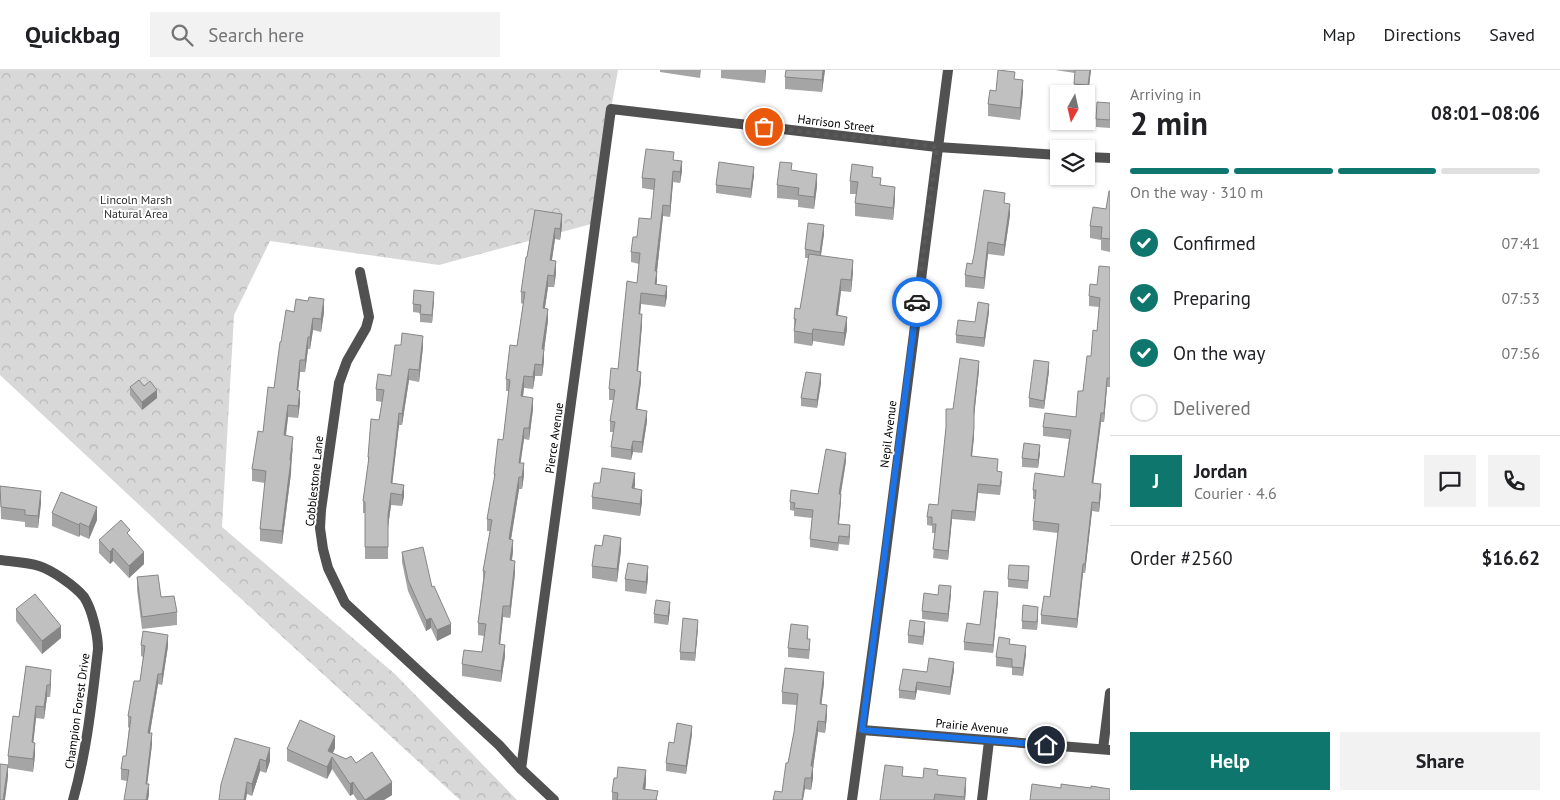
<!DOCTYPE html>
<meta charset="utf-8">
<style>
body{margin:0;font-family:"PT Sans",sans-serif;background:#f2f2f2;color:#202124;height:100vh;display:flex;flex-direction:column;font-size:19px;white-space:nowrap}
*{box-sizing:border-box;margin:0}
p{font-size:16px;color:#757577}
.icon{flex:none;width:28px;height:28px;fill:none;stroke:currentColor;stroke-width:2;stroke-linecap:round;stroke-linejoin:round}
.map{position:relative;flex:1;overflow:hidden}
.side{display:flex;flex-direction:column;background:#fff;width:450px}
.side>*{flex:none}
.needle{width:32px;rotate:188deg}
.buttons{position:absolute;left:1050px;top:15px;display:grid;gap:10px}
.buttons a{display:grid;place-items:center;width:45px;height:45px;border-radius:0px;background:#fff;box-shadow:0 1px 4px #0004;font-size:25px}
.pin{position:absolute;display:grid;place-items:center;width:42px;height:42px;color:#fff;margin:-21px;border:2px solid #fff;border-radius:50%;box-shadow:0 1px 5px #0007}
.courier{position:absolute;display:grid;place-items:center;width:50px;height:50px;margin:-25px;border:4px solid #1a73e8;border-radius:50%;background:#fff;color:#222;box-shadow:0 1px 6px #0007}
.headline em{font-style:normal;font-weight:700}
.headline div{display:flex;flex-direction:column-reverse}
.headline{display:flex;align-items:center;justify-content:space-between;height:85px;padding:0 20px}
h1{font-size:32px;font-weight:700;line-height:38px}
.bar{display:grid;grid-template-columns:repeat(4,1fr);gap:8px 5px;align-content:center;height:60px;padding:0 20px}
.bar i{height:6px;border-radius:4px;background:#e0e0e0}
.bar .selected{background:#0f766e}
.bar p{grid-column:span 4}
.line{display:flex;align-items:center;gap:12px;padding:0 20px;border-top:1px solid #e0e0e0}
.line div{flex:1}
.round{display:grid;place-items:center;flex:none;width:52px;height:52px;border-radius:0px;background:#f2f2f2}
ol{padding:0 20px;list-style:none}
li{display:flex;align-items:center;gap:15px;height:55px}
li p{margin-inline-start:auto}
li .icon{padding:5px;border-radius:50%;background:#0f766e;color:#fff;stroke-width:4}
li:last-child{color:#757577}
li i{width:28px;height:28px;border:2px solid #e0e0e0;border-radius:50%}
.cta{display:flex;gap:10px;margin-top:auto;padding:10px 20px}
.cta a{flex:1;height:58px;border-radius:0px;background:#0f766e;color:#fff;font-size:20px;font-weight:700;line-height:58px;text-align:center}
.cta a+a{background:#f2f2f2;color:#202124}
header{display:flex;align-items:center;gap:30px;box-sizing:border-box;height:70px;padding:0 25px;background:#fff;border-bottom:1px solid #e0e0e0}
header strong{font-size:24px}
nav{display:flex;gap:28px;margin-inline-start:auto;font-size:18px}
.search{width:350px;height:45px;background:#f2f2f2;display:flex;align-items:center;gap:12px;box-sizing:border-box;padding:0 18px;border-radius:0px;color:#757577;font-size:19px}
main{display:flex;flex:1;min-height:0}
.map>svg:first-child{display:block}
.forest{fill:url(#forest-crowns)}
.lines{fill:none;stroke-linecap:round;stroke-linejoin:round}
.minor{stroke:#515151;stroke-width:10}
.wall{fill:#a5a5a5}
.shaded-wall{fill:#868686}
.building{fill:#c0c0c0;stroke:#868686}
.done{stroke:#595959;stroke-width:5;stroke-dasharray:0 9}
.route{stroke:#1a73e8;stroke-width:6}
.labels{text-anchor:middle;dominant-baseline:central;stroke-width:4;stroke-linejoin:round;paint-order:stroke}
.street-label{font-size:12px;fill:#000;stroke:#fff}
.park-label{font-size:12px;fill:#2f2f2f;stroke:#fff}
</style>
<header>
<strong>Quickbag</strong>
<div class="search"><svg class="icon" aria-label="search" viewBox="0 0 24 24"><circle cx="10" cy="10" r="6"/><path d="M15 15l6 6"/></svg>Search here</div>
<nav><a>Map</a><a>Directions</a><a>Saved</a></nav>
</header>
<main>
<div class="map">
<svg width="1110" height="730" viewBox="0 0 1110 730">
<defs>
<pattern id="forest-crowns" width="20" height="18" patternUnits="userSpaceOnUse" patternTransform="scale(1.25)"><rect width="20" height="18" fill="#d8d8d8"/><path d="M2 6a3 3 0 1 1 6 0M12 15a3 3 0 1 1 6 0" fill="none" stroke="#b8b8b8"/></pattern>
</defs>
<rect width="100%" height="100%" fill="#fff"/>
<path class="forest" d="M0,0H618L611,39L595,153L439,195L270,171L234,245L222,457L395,604L517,730H460L165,459L0,305Z"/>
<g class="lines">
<g class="minor">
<path d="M1086,87L1110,88"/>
<path d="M360,202L369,247L366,258L347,291L339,313L321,440L320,458L323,479L328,498L345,533L499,675L521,699L554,730"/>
<path d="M0,490C13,492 26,492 39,496C52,500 75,516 84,527C92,539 98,565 98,579C92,630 87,681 73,730"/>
<path d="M862,660L1110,680"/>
<path d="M1103,679L1110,623"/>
<path d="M521,699L611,39L937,77L1059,85"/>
<path d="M852,730L883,504L948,0"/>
<path d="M982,730L989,671"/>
</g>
</g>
<g class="wall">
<path d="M660,0H701L700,8L660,2Z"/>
<path d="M721,0H766L765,13L721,8Z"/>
<path d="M825,0L822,22L785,19V7Z"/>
<path d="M1055,0H1091L1088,24L1074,22L1075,3Z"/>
<path d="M1015,9L1023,22L1020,50L988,46V34L996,21Z"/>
<path d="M1110,33V58L1096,57V49Z"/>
<path d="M674,90L682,101L680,113L673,112L670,147L663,146L657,201L656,215L667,226L665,237L641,234L640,244L642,255L638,302L641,312L637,339L647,351L642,383L633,382L631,390L611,387V377L613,362H610V351L614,330H609V319L618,299L637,213L639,194L631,192V182L637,167L651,149L654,120L642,118V108Z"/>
<path d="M792,101L817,116L814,139L798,137V130L777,128V115Z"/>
<path d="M754,105L751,128L716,123V115Z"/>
<path d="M873,107L895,129L893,150L855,146V133L856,124H850V111Z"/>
<path d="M1110,121V182L1101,180V170L1090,168V156L1106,139Z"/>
<path d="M1005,133L1010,145L1004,186L988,184L984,219L965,217V205Z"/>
<path d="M535,140L562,156L560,170L555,169L552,190L556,203L554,217H548L545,238L548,250L544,281V291L542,306H535L533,319L524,318L523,327L533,339L529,370L524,369L520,393L524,405L522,419H519L511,470L513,481L512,491L515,503L510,548L503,547L500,574L505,586L501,612L462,606V594L482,582L484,566L478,565V553L483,510V501L490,461H487V449L494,411V404L503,370L509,321H506V309L517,276L523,234L521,233V222L527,187Z"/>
<path d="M824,164L821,186L853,202L851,222L841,221L838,246L847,259L844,276L813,271L812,276L794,273V249L800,239L809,188H805V179Z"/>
<path d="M1110,197V317H1107L1104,352H1101L1093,413L1101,423L1099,442L1092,441L1085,503H1083L1077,558L1041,554V545L1050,527L1058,463L1033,460V451L1035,429H1033V420L1064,407L1069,369L1043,366V357L1076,347L1097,261L1099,237L1089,236V226Z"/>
<path d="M434,230L432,253L420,252V243L413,242V234Z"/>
<path d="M294,242H324L321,262L313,260L310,279H308L305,302H300L298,320L300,333L298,348L288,347L286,366L293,379L291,392V403L282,474L260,471V459L265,413L252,411V399L263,362L274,318L281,272Z"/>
<path d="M989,242L984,277L956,273V265Z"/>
<path d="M423,277L419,312L409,310L402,355H399L392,413L404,426L402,436L391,435L388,457V489H365V443H363V431L368,397V387L379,350L382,332L376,331V319L391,306Z"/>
<path d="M979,300L974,346V367L972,386L998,401L1002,411L1000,425L978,423L975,451L952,449L948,490L933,488L935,463H932V456L927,455V447L938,435L946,359L953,339Z"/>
<path d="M1049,301L1044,339L1029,337V328Z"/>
<path d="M821,313L817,338L801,336V328Z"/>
<path d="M144,316L157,328L142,340L130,325V317Z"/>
<path d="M1040,383L1038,398L1022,397V388Z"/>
<path d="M846,391L841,424L839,454L850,463L849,475L839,474L838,481L810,477V469L812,448L794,446V441L790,440V432L818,424Z"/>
<path d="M600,413L635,415L634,419L642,432L640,446L592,439V427Z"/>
<path d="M0,416L41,433L38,458L25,457V452L1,449Z"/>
<path d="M52,443L97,450L89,469L80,465L79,467L52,456Z"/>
<path d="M130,466L144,494L129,508L113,491L110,494L99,483V470Z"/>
<path d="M621,480L617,512L592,508V496Z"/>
<path d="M402,482L432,517L451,564L437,571L431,558L426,561L408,521L402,492Z"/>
<path d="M1029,505L1028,519L1008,517V509Z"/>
<path d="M137,507L161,527L177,542V555L142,559L137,520Z"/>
<path d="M648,508L646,524L625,521V509Z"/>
<path d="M951,524L948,552L922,549V541L938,525Z"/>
<path d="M998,530L993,583L964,580V572L980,555Z"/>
<path d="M16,539L61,568L42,584L16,551Z"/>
<path d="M670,540L668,555L654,553V544Z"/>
<path d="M1038,545L1037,560L1022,559V551Z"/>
<path d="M698,558L695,591L680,590V582Z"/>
<path d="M925,560L923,575L908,573V565Z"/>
<path d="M808,564V569L810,578L809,589L788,587V578Z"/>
<path d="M1010,574L1026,584L1023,606L1012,605V598L996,596V587Z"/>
<path d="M141,575L168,576L162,615L158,614L150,663L152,674L147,714L149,725L127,711L121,710V699L126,686L129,658L128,657V646L140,611L143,587L141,586Z"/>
<path d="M26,596L51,612L50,627H47L44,649L36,648L33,673L35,685L33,702L8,698V686L19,647Z"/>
<path d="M954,600L950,625L917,620L915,630L899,628V620L927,602Z"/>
<path d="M824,613L821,635L827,646L825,663L818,662L813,698V708L811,720L805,719L782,722L794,662L797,635L782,634V622Z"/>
<path d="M692,664L686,704L666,701V693L674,673Z"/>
<path d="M235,668L270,691L266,703L260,701L252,726L247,724Z"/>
<path d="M335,678L333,683L356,693L392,725L384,730H357L353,724L350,726L332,699L327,709L287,691V679Z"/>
<path d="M938,705L966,718L965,730H880L903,706L923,708Z"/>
<path d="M646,713L645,719L658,730H612V722Z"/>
</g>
<g class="shaded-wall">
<path d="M765,0H766L765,13Z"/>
<path d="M823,0H825L822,22V10Z"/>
<path d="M1090,0H1091L1088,24V15Z"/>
<path d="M1023,10V22L1020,50V38Z"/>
<path d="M682,91V101L680,113V102Z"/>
<path d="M754,97V105L751,128V119Z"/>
<path d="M673,101V112L670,147V136Z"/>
<path d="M817,104V116L814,139V127Z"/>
<path d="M895,117V129L893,150V138Z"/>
<path d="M1010,134V145L1004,186V175Z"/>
<path d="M663,135V146L657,201V211L655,225V201Z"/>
<path d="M562,144V156L560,170V159Z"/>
<path d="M824,155V164L820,190V182Z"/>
<path d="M555,158V169L550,202V190Z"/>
<path d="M988,172V184L984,219V208Z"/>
<path d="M853,190V202L851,222V210Z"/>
<path d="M556,191V203L554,217V206Z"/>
<path d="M548,205V217L543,250V238Z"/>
<path d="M841,209V221L836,258V245Z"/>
<path d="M667,216V226L665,237V226Z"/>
<path d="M434,222V230L432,253V245Z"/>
<path d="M641,223V234L639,254V244Z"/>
<path d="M324,229V242L321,262V249Z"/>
<path d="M989,234V242L984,277V268Z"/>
<path d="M548,239V250L544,281V291L542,306V279Z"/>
<path d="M642,244V255L637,312V301Z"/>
<path d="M847,247V259L844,276V263Z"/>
<path d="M313,248V260L310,279V267Z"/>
<path d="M813,259V271L812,276V264Z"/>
<path d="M423,266V277L419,312V300Z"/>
<path d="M308,267V279L305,302V290Z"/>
<path d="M300,290V302L297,333V320Z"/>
<path d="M979,291V300L974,347V338Z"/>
<path d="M1049,292V301L1044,339V331Z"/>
<path d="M535,294V306L533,319V307Z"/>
<path d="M409,299V310L402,355V344Z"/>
<path d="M641,302V312L636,350V339Z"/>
<path d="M821,304V313L817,338V330Z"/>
<path d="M524,306V318L521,338V326Z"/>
<path d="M1107,308V317L1104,352V343Z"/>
<path d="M157,320V328L142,340V332Z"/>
<path d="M300,321V333L298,348V336Z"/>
<path d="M533,328V339L529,370V358Z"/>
<path d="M288,335V347L284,378V365Z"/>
<path d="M647,341V351L642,383V372Z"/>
<path d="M399,343V355L391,425V413Z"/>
<path d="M1101,343V352L1092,423V413Z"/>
<path d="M524,358V369L519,404V393Z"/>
<path d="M974,358V367L971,395V386Z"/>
<path d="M293,367L291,403L282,474V461L290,390Z"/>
<path d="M633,371V382L631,390V380Z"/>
<path d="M1040,375V383L1038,398V390Z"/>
<path d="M846,383V391L839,432V424Z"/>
<path d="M524,393V405L522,419V407Z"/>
<path d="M635,403V415L632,431V418Z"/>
<path d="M519,407V419L509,481V469Z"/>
<path d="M978,414V423L975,451V442Z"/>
<path d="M1101,414V423L1099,442V433Z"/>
<path d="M404,415V426L402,436V425Z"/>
<path d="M642,420V432L640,446V434Z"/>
<path d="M41,421V433L38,458V446Z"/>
<path d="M391,423V435L388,457V489V445Z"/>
<path d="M841,424V432L838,462V454Z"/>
<path d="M1092,432V441L1085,503V494Z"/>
<path d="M97,437V450L89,469V457Z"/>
<path d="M952,440V449L948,490V481Z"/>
<path d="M80,453V465L79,467V455Z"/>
<path d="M850,455V463L849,475V467Z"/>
<path d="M621,468V480L617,512V499Z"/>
<path d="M513,470V481L510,502V490Z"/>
<path d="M113,478V491L110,494V482Z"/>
<path d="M144,482V494L129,508V496Z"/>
<path d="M515,491V503L510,548V536Z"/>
<path d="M1083,494V503L1077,558V549Z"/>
<path d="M648,496V508L646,524V512Z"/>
<path d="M951,516V524L948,552V544Z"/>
<path d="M998,522V530L993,583V575Z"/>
<path d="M670,532V540L668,555V546Z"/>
<path d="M503,536V547L499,585V574Z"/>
<path d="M1038,537V545L1037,560V552Z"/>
<path d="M431,548V558L426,561V550Z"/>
<path d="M698,550V558L695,591V583Z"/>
<path d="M925,552V560L923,575V567Z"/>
<path d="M451,554V564L437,571V560Z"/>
<path d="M61,556V568L42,584V571Z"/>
<path d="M168,565V576L162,615V604Z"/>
<path d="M505,575V586L501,612V601Z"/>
<path d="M1026,576V584L1023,606V598Z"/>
<path d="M954,592V600L950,625V617Z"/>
<path d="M51,600V612L50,627V615Z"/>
<path d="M824,602V613L820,646V634Z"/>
<path d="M158,604V614L148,674V663Z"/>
<path d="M917,612V620L915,630V622Z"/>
<path d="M47,615V627L44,649V637Z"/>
<path d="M827,635V646L825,663V652Z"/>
<path d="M36,636V648L32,685V672Z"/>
<path d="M818,651V662L813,698V708L811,720V696Z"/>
<path d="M692,656V664L686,704V696Z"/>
<path d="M152,663V674L146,725V714Z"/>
<path d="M335,666V678L328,693V681Z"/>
<path d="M35,673V685L33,702V689Z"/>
<path d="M270,678V691L266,703V691Z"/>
<path d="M332,687V699L327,709V697Z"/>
<path d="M260,689V701L252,726V714Z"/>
<path d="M8,695V707L5,730H3Z"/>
<path d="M646,700V713L644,730L643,719Z"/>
<path d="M805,708V719L803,730H802Z"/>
<path d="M966,708V718L965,730H964Z"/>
<path d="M247,712V724L246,730H244Z"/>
<path d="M353,712V724L350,726V714Z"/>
<path d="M392,712V725L384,730H365Z"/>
<path d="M149,714V725L148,730H146Z"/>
</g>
<g class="building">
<path d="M786,0H823L822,10L785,7Z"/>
<path d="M998,0L1015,2L1014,9L1023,10L1020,38L988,34L990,20L996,21Z"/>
<path d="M1075,0H1090L1088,15L1074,14Z"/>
<path d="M1097,32L1110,33V50L1096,49Z"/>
<path d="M646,79L674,82L673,90L682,91L680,102L673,101L670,136L663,135L655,201H657L655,214L667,216L665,226L641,223L639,244H642L637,301L641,302L636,339L647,341L642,372L633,371L631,380L611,377L615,352L610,351L615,320L609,319L611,298L618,299L627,211L637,213L640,183L631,182L633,167H637L639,148L651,149L655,109L642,108Z"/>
<path d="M719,92L754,97L751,119L716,115Z"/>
<path d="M780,92L792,93L791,100L817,104L814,127L798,125L799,118L777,115Z"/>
<path d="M852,94L873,97L872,107L881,108L880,115L895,117L893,138L855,133L858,112L850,111Z"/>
<path d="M984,120L1005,123L1004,133L1010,134L1004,175L988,172L984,208L965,205L967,193L972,194L974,185Z"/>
<path d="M1109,121H1110V169L1101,168L1102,157L1090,156L1093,137L1106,139Z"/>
<path d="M535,140L562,144L560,159L555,158L550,190L556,191L554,206L548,205L543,238L548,239L542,279H544L542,295L535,294L533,307L524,306L521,326L533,328L529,358H524L519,393H524L522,407H519L509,469L513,470L510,490L515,491L510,536H503L499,574L505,575L501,601L462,594L464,580L482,582L486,554L478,553L485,501H483L492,450L487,449L495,404H494L498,369L503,370L510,310L506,309L510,275L517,276L525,222H521L526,187H527Z"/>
<path d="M808,153L824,155L820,182L805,179Z"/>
<path d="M809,184L853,190L851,210L841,209L836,245L847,247L844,263L813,259L812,264L794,261L796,249H794L795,238L800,239Z"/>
<path d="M1099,196L1110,197V308H1107L1104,343H1101L1092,413L1101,414L1099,433L1092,432L1085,494H1083L1077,549L1041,545L1044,526L1050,527L1059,454L1033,451L1036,420H1033L1035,403L1064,407L1071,360L1043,357L1045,343L1076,347L1078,321H1083L1087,286H1091L1093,260L1097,261L1100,228L1089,226L1090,214L1097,215Z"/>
<path d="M414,220L434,222L432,245L420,244L421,235L413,234Z"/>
<path d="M309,227L324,229L321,249L313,248L310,267H308L305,290H300L297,320L300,321L298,336L288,335L284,365L293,367L290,390H291L282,461L260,459L266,401L252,399L258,361L263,362L268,317L274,318L280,272H281L286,240L294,242L296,229L308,231Z"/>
<path d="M978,232L989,234L984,268L956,265L958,250L975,252Z"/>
<path d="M402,263L423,266L419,300L409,299L402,344L399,343L391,413L404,415L402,425L391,423L388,445V477H365V432L363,431L369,387H368L371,349L379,350L384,320L376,319L378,304L391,306L395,275H401Z"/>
<path d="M960,288L979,291L974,338V358L971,386L998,389L997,401L1002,402L1000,416L978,414L975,442L952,440L948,481L933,479L936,454H932V447H927L929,434L938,435L946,357V339H953Z"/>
<path d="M1034,290L1049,292L1044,331L1029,328Z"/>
<path d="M806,302L821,304L817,330L801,328Z"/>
<path d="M139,310L144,316L150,311L157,320L142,332L130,317Z"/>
<path d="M1024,373L1040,375L1038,390L1022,388Z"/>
<path d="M826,379L846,383L839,424H841L838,454L850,455L849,467L839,466L838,473L810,469L813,440L794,438L795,433L790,432L791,420L818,424Z"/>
<path d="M602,398L635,403L632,418L642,420L640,434L592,427L594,413H600Z"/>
<path d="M0,416L41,421L38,446L25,445V440L1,437Z"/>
<path d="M61,422L97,437L89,457L80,453L79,455L52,443Z"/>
<path d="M121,450L130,460L127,463L144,482L129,496L113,478L110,482L99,470Z"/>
<path d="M604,465L621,468L617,499L592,496L595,475L602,476Z"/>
<path d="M423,477L432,517L434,516L451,554L437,560L431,548L426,550L408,510L402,482Z"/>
<path d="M628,493L648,496L646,512L625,509Z"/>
<path d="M1009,495L1029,496L1028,511L1008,509Z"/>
<path d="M158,505L161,527L174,526L177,542L142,547L137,507Z"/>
<path d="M939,515L951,516L948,544L922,541L924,523L938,525Z"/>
<path d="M984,521L998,522L993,575L964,572L967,553L980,555Z"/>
<path d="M35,524L61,556L42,571L16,539Z"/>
<path d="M656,530L670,532L668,546L654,544Z"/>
<path d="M1023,535L1038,537L1037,552L1022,551Z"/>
<path d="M683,548L698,550L695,583L680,582Z"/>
<path d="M910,550L925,552L923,567L908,565Z"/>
<path d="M791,554L808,556L807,569H810L809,580L788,578Z"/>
<path d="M143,561L168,565L162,604H158L148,663H152L146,714H149L146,730H124L129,700L121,699L123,686H126L131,647L128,646L134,611H140L145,576L141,575Z"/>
<path d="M999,567L1010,569L1009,574L1026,576L1023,598L1012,597V589L996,587Z"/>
<path d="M929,588L954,592L950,617L917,612L915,622L899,620L903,599L927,602Z"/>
<path d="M26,596L51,600L50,615H47L44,637L36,636L32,672L35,673L33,689L8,686L13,646L19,647Z"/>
<path d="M785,598L824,602L820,634L827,635L825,652L818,651L811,696H813L811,708H805L802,730H773L775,721L782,722L786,693H788L794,662L798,624L782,622Z"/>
<path d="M300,650L335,666L328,681L346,689L351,686L356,693L372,682L392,712L365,730L353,712L350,714L332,687L327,697L287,679Z"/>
<path d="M677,653L692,656L686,696L666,693L669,672L674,673Z"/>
<path d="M235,668L270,678L266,691L260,689L252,714L247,712L244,730H219L221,714Z"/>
<path d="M0,694L8,695L3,730H0Z"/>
<path d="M885,695L903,697L902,706L923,708L924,698L938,700L937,705L966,708L964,727L935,724L934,730H880Z"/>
<path d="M618,697L646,700L643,719L658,721L656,730H617L618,723L612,722L614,708H617Z"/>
<path d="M1032,714L1061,718V714L1091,718V716L1110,719V730H1030Z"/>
</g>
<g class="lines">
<path class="done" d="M764,57L937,77L917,232"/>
<path class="route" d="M917,232L862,660L1046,675"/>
</g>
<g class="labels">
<g class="street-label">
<text transform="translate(836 53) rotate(7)">Harrison Street</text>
<text transform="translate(888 364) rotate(-83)">Nepil Avenue</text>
<text transform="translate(554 368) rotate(-82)">Pierce Avenue</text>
<text transform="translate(314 411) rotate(-84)">Cobblestone Lane</text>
<text transform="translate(77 641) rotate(-82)">Champion Forest Drive</text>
<text transform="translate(972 656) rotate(5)">Prairie Avenue</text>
</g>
<g class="park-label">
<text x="136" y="129">Lincoln Marsh<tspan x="136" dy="14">Natural Area</tspan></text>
</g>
</g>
</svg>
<div class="buttons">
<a><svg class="needle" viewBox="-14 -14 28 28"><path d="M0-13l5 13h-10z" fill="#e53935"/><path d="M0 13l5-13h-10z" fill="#757577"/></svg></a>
<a><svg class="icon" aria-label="layers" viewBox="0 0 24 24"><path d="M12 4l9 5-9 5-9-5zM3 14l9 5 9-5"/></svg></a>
</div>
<div class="pin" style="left:764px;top:57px;background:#ea580c"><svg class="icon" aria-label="bag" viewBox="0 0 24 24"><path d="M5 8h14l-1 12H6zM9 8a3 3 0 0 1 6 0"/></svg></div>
<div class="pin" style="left:1046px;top:675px;background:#1f2937"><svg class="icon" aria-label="home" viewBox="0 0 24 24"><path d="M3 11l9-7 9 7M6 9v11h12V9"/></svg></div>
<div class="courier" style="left:917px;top:232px"><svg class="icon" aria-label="car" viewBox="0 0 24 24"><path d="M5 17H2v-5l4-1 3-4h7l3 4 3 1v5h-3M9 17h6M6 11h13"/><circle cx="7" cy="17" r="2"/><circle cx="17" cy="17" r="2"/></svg></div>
</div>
<section class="side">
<div class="headline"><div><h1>2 min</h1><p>Arriving in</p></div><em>08:01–08:06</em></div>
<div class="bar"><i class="selected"></i><i class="selected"></i><i class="selected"></i><i></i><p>On the way · 310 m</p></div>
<ol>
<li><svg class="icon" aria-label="check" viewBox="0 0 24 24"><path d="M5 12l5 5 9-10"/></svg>Confirmed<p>07:41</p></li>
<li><svg class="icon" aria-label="check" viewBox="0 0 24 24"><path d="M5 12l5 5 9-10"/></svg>Preparing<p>07:53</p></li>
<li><svg class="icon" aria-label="check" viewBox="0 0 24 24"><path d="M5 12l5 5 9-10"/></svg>On the way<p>07:56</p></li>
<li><i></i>Delivered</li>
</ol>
<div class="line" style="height:90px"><b class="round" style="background:#0f766e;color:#fff">J</b><div><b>Jordan</b><p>Courier · 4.6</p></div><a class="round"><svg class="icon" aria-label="chat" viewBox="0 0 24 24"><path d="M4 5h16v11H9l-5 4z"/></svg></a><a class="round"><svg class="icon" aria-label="phone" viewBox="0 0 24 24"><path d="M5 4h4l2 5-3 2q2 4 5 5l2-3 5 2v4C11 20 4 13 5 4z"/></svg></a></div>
<div class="line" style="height:65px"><div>Order #2560</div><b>$16.62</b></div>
<div class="cta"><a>Help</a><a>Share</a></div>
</section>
</main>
